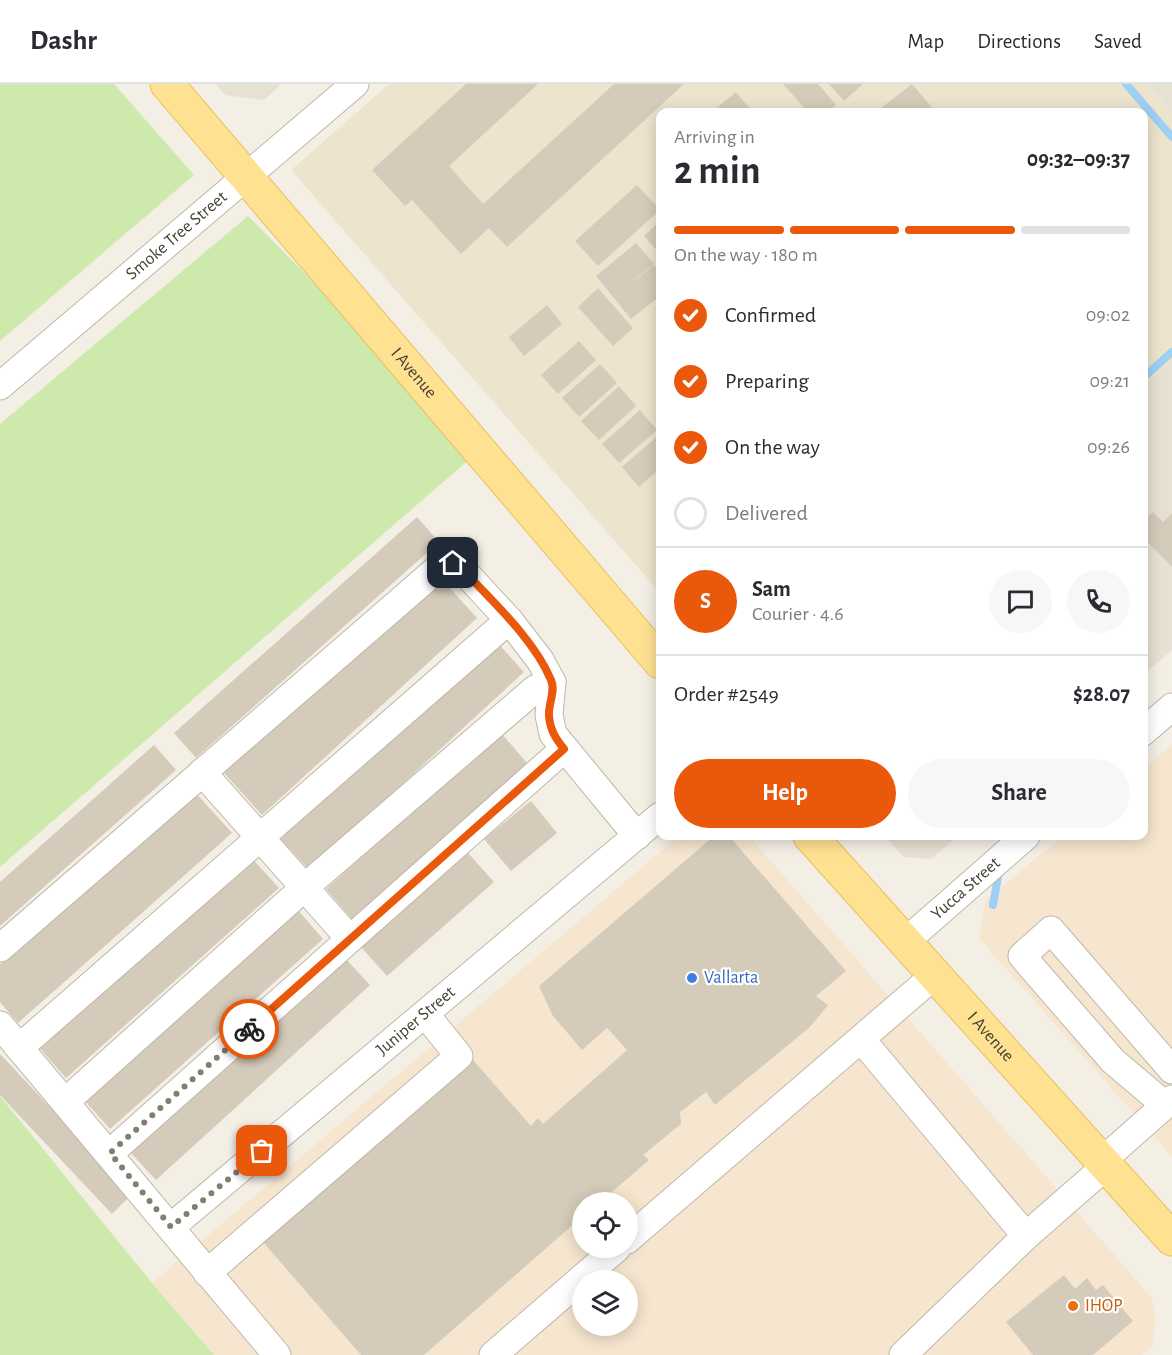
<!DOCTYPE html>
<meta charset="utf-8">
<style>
body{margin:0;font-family:"Alegreya Sans",sans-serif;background:#f7f7f7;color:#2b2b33;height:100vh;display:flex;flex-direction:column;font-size:22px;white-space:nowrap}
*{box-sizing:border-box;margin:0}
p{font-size:20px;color:#7c7c81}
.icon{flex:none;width:33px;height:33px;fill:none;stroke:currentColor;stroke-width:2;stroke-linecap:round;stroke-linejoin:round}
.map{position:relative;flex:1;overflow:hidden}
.drawer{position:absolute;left:656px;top:24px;width:492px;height:732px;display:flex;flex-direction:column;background:#fff;border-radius:12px;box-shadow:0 3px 15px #0003}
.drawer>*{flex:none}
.fabs{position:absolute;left:572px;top:1108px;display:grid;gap:12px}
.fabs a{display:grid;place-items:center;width:66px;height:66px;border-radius:50%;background:#fff;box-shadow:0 3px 15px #0003;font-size:30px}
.pin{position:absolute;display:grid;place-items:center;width:51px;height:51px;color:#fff;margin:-26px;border-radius:12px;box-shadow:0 3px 9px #0006}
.courier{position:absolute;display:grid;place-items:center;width:60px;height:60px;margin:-30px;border:4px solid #ea580c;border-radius:50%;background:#fff;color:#222;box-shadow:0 2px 8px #0007}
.head em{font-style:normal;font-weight:600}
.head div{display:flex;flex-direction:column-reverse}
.head{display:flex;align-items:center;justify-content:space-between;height:102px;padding:0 18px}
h1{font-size:39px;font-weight:600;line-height:45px}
.bar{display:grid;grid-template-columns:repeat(4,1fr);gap:9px 6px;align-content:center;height:72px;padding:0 18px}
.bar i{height:8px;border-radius:4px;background:#e1e1e2}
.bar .current{background:#ea580c}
.bar p{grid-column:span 4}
.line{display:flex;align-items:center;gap:15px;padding:0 18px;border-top:2px solid #e1e1e2}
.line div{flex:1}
.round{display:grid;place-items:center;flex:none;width:63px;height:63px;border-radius:32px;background:#f7f7f7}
ol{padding:0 18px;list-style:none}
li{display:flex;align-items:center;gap:18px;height:66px}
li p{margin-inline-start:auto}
li .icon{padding:6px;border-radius:50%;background:#ea580c;color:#fff;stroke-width:4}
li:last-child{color:#7c7c81}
li i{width:33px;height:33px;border:3px solid #e1e1e2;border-radius:50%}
.primary-button{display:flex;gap:12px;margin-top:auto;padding:12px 18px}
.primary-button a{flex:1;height:69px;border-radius:36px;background:#ea580c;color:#fff;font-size:24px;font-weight:600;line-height:69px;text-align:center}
.primary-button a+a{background:#f7f7f7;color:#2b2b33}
header{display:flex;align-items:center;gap:36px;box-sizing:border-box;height:84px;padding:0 30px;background:#fff;border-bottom:2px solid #e1e1e2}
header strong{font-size:28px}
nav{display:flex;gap:33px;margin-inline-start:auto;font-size:21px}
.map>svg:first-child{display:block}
.residential{fill:#e7e1d3}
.commercial{fill:#f6e6cf;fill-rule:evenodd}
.education{fill:#ede4ce}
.green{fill:#cdeaac}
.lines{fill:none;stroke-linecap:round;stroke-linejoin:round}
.stream{stroke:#9ed0f3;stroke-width:8}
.building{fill:#d5cbba}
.minor-casing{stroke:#bfb7a7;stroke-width:29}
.major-casing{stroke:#e9bf5e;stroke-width:35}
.minor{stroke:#fff;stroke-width:27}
.major{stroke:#ffe192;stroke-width:33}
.done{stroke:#837d72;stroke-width:6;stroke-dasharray:0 10.8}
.route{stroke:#ea580c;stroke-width:8}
.shop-dot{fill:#3f7fe0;stroke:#fff;stroke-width:2}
.food-dot{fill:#e8710a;stroke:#fff;stroke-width:2}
.labels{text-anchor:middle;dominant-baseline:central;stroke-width:4.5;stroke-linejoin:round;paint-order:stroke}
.street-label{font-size:18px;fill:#463f34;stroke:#fff}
.shop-label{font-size:18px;fill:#366cbe;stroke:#fff;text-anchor:start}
.food-label{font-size:18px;fill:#c56008;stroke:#fff;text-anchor:start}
</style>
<header>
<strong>Dashr</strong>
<nav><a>Map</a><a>Directions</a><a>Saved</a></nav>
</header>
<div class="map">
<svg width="1172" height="1271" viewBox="0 0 1172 1271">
<rect width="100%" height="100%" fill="#f3efe5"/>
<g class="residential">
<path d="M216,0H281L264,16L225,11Z"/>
<path d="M1147,0H1172V29Z"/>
<path d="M1172,276V566L1143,591V302Z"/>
<path d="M884,752H958L931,775L904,773Z"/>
</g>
<g class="commercial">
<path d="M1172,660V1073L979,854L985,817L1063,752H1143V685Z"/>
<path d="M679,752H749L1152,1214L1156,1235L1152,1262L1142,1271H214L152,1199ZM582,1119H627V1164H582ZM582,1197H627V1242H582Z"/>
</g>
<path class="education" d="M389,0H1147L1172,29V276L1143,302V28H660V509L291,86Z"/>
<g class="green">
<path d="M0,0H114L194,91L0,257Z"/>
<path d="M248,132L480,366L0,783V340Z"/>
<path d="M0,1012L152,1199L214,1271H0Z"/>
</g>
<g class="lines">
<g class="stream">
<path d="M1126,0L1172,53"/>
<path d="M1143,294L1172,268"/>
<path d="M993,821L999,787"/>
</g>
</g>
<g class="building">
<path d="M466,0H538L449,82L483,120L614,0H684L507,163L489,144L461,170L412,116L405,122L372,86Z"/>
<path d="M783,0H818L836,21L827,28H808Z"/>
<path d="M829,0H863L844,17Z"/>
<path d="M912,0L936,28H876Z"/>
<path d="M736,8L753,28H712Z"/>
<path d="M637,101L660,126L598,182L575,157Z"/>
<path d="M660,137V170L644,152Z"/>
<path d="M636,159L654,180L617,210L654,181L660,188V212L631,235L596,192Z"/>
<path d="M598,204L633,244L613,262L578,223Z"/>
<path d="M547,221L562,240L524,272L509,253Z"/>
<path d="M579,257L596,276L558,310L541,291Z"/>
<path d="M600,280L617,299L579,333L562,314Z"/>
<path d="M619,302L636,322L599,356L581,337Z"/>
<path d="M640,326L657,346L619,379L602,360Z"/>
<path d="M660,350V384L639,403L622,383Z"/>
<path d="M1153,428L1163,438L1172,429V483L1143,453V438Z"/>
<path d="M417,433L439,458L196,674L174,649Z"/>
<path d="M439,492L477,534L262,731L224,689Z"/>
<path d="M494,555L524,588L309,786L279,753Z"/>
<path d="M501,649L527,679L352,835L326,805Z"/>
<path d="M154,661L176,686L0,842V798Z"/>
<path d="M194,707L232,749L18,939L0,918V880Z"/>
<path d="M531,717L557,749L511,787L484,755Z"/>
<path d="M714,752H729L846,887L816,912L828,921L810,943L715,1021L706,1008L680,1028L681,1040L643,1071L649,1076L599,1119H582V1133L424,1271H361L263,1158L473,976L531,1042L538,1034L543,1040L627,966L607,944L582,966L553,932L539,902Z"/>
<path d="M468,769L494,798L387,892L361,863Z"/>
<path d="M249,771L279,804L66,994L36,960Z"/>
<path d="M297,825L323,855L110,1045L84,1016Z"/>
<path d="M343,872L370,901L156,1096L130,1068Z"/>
<path d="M0,970L132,1110L112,1130L0,1011Z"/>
<path d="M1064,1191L1075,1205L1087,1194L1096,1206L1103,1201L1133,1237L1093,1271H1033L1006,1238Z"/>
</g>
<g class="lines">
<defs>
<g id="minor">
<path id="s1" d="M0,302L355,0"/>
<path d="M1143,648L1172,623"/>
<path d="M350,855L564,665"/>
<path id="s2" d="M905,858L1026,752"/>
<path d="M0,864L443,480L453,479L461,484L509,536L540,576L552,598L549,631L553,650L637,752"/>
<path d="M0,941L277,1271"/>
<path d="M861,955L1026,1152L1106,1082"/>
<path d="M19,964L509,536"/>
<path d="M65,1018L305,803L535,605L552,598"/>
<path d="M1165,1021L1113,977L1022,872L1051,846L1172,986"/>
<path d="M110,1069L350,855L202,688"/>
<path d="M1102,1077L1172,1015"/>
<path id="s3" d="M171,1143L660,732"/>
<path d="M627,1156L935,891"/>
<path d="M207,1189L459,972L426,931"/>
<path d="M493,1271L617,1164"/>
<path d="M903,1271L1026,1152"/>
</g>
<g id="major">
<path id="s4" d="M167,0L660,578"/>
<path id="s5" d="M810,752L1172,1155"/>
</g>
</defs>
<use href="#minor" class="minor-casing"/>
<use href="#major" class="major-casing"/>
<use href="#minor" class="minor"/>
<use href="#major" class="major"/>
</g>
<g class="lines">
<path class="done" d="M249,945L110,1069L171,1143L262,1067"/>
<path class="route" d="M249,945L564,665C556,655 550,646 549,632C548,620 556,607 551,596C534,555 491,516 461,484L453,479"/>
</g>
<circle class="shop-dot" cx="692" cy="894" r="6"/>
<circle class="food-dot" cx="1073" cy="1222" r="6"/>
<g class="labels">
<g class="street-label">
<text stroke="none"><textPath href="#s1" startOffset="232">Smoke Tree Street</textPath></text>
<text stroke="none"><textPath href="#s4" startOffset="380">I Avenue</textPath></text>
<text stroke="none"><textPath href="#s2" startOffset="81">Yucca Street</textPath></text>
<text stroke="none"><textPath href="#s3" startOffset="320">Juniper Street</textPath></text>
<text stroke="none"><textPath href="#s5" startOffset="270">I Avenue</textPath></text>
</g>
<g class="shop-label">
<text x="704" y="894">Vallarta</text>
</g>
<g class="food-label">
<text x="1085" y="1222">IHOP</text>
</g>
</g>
</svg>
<div class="fabs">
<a><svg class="icon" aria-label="locate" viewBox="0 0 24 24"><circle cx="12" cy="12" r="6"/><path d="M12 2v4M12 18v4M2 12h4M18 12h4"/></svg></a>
<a><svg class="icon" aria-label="layers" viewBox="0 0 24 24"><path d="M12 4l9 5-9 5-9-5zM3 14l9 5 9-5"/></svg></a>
</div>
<div class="pin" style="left:262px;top:1067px;background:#ea580c"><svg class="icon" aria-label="bag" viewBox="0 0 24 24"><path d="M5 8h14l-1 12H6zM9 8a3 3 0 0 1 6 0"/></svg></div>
<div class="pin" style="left:453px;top:479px;background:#1f2937"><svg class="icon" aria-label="home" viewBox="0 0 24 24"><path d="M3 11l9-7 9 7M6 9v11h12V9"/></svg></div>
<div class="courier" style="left:249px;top:945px"><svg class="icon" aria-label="bike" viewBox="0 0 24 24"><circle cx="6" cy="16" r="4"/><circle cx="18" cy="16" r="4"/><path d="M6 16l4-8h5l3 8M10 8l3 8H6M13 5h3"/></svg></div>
<section class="drawer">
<div class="head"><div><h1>2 min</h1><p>Arriving in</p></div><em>09:32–09:37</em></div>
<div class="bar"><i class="current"></i><i class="current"></i><i class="current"></i><i></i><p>On the way · 180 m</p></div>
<ol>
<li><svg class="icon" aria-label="check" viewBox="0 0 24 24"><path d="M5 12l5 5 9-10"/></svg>Confirmed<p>09:02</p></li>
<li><svg class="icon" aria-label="check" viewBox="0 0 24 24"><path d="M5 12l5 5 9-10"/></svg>Preparing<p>09:21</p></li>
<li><svg class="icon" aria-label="check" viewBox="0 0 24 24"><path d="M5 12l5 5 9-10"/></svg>On the way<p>09:26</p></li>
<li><i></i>Delivered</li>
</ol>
<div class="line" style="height:108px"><b class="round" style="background:#ea580c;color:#fff">S</b><div><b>Sam</b><p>Courier · 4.6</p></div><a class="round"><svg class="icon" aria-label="chat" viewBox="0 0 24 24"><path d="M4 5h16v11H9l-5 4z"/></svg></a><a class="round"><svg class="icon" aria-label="phone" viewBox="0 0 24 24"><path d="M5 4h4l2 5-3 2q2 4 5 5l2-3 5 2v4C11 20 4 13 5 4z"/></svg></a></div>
<div class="line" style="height:78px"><div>Order #2549</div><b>$28.07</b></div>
<div class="primary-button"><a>Help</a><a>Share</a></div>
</section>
</div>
